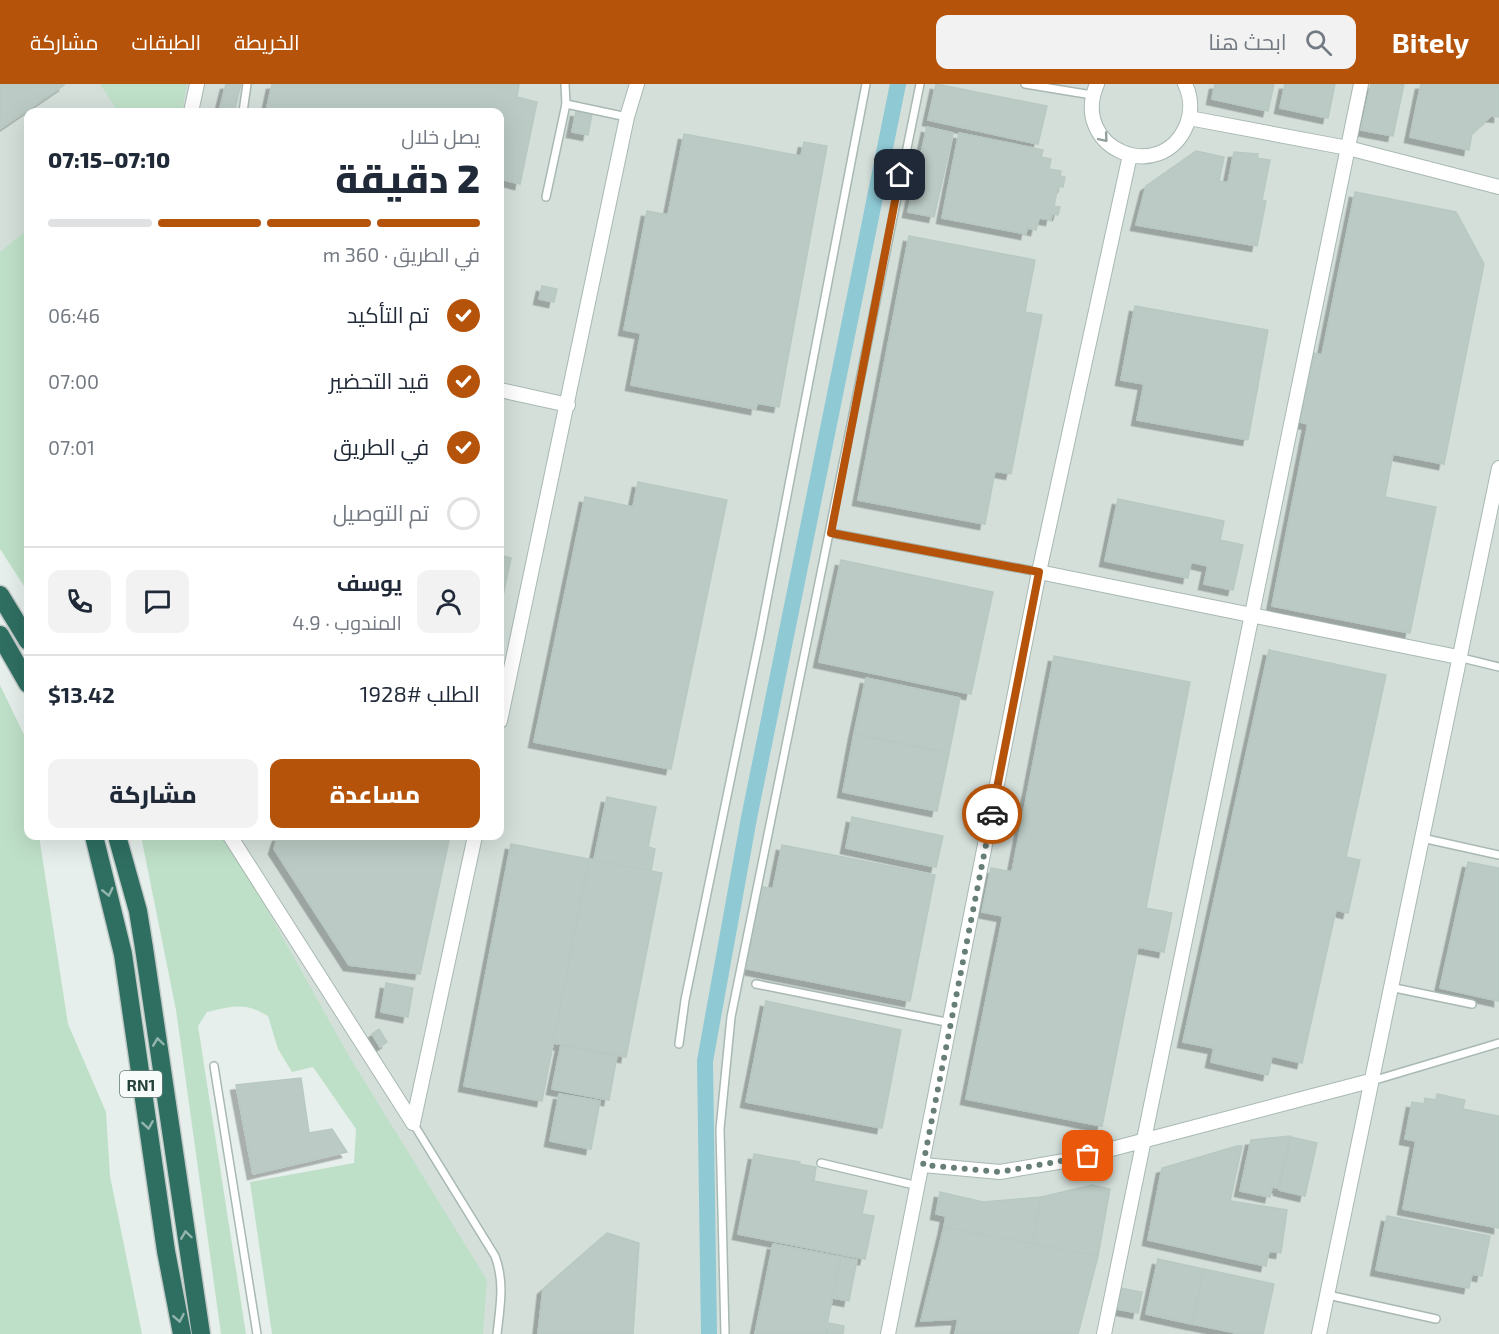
<!DOCTYPE html>
<html lang="ar">
<meta charset="utf-8">
<style>
body{margin:0;font-family:"Exo 2",Cairo,sans-serif;background:#f2f2f3;color:#1f2937;direction:rtl;height:100vh;display:flex;flex-direction:column;font-size:22px;white-space:nowrap}
*{box-sizing:border-box;margin:0}
p{font-size:20px;color:#747a83}
.icon{flex:none;width:33px;height:33px;fill:none;stroke:currentColor;stroke-width:2;stroke-linecap:round;stroke-linejoin:round}
.map{position:relative;flex:1;overflow:hidden;direction:ltr}
.sheet{position:absolute;left:24px;top:24px;width:480px;height:732px;display:flex;flex-direction:column;background:#fff;border-radius:12px;box-shadow:0 6px 24px #0002;direction:rtl}
.sheet>*{flex:none}
.pin{position:absolute;display:grid;place-items:center;width:51px;height:51px;color:#fff;margin:-26px;border-radius:12px;box-shadow:0 3px 9px #0006}
.courier{position:absolute;display:grid;place-items:center;width:60px;height:60px;margin:-30px;border:4px solid #b45309;border-radius:50%;background:#fff;color:#222;box-shadow:0 2px 8px #0007}
.summary em{font-style:normal;font-weight:800}
.summary div{display:flex;flex-direction:column-reverse}
.summary{display:flex;align-items:center;justify-content:space-between;height:102px;padding:0 24px}
h1{font-size:39px;font-weight:800;line-height:45px}
.bar{display:grid;grid-template-columns:repeat(4,1fr);gap:9px 6px;align-content:center;height:72px;padding:0 24px}
.bar i{height:8px;border-radius:4px;background:#e0e1e3}
.bar .current{background:#b45309}
.bar p{grid-column:span 4}
.line{display:flex;align-items:center;gap:15px;padding:0 24px;border-top:2px solid #e0e1e3}
.line div{flex:1}
.round{display:grid;place-items:center;flex:none;width:63px;height:63px;border-radius:12px;background:#f2f2f3}
ol{padding:0 24px;list-style:none}
li{display:flex;align-items:center;gap:18px;height:66px}
li p{margin-inline-start:auto}
li .icon{padding:6px;border-radius:50%;background:#b45309;color:#fff;stroke-width:4}
li:last-child{color:#747a83}
li i{width:33px;height:33px;border:3px solid #e0e1e3;border-radius:50%}
.cta{display:flex;gap:12px;margin-top:auto;padding:12px 24px}
.cta a{flex:1;height:69px;border-radius:12px;background:#b45309;color:#fff;font-size:24px;font-weight:800;line-height:69px;text-align:center}
.cta a+a{background:#f2f2f3;color:#1f2937}
header{display:flex;align-items:center;gap:36px;box-sizing:border-box;height:84px;padding:0 30px;background:#b45309;color:#fff}
header strong{font-size:28px}
nav{display:flex;gap:33px;margin-inline-start:auto;font-size:21px}
.search{width:420px;height:54px;background:#f2f2f3;display:flex;align-items:center;gap:15px;box-sizing:border-box;padding:0 21px;border-radius:12px;color:#747a83;font-size:22px}
.map>svg:first-child{display:block}
.built{fill:#d4dfda}
.green{fill:#bfe0c8}
.lines{fill:none;stroke-linecap:round;stroke-linejoin:round}
.canal{stroke:#8ec9d4;stroke-width:16}
.building{fill:#bbcac4;stroke:#b8c9c2;stroke-width:1.5;filter:url(#shadow)}
.lane-casing{stroke:#a8b8b2;stroke-width:10}
.street-casing{stroke:#a8b8b2;stroke-width:16}
.highway-casing{stroke:#c2cac8;stroke-width:21}
.lane{stroke:#fff;stroke-width:7}
.street{stroke:#fff;stroke-width:14}
.highway{stroke:#2f6f62;stroke-width:18}
.oneway{stroke:#92a09c}
.oneway2{stroke:#93b5ae}
.done{stroke:#687f78;stroke-width:6;stroke-dasharray:0 10.8}
.route{stroke:#b45309;stroke-width:8}
.labels{text-anchor:middle;dominant-baseline:central;stroke-width:4.5;stroke-linejoin:round;paint-order:stroke}
.shield{fill:#f7fbf9;stroke:#637a73;stroke-width:1.5}
.shield-label{font-size:16px;font-weight:bold;fill:#24423a}
</style>
<header>
<strong>Bitely</strong>
<div class="search"><svg class="icon" aria-label="search" viewBox="0 0 24 24"><circle cx="10" cy="10" r="6"/><path d="M15 15l6 6"/></svg>ابحث هنا</div>
<nav><a>الخريطة</a><a>الطبقات</a><a>مشاركة</a></nav>
</header>
<div class="map">
<svg width="1499" height="1250" viewBox="0 0 1499 1250">
<defs>
<filter id="shadow"><feDropShadow dx="-5.5" dy="5.5" stdDeviation="0" flood-color="#0004"/></filter>
</defs>
<rect width="100%" height="100%" fill="#e6efeb"/>
<path class="built" d="M0,0H1499V1250H471L209,752H500V28H28V435L0,393Z"/>
<g class="green">
<path d="M100,0H187L182,28H118Z"/>
<path d="M28,145V508L0,465V168Z"/>
<path d="M0,601L28,659V752H39L68,940L106,1028L110,1092L142,1250H0Z"/>
<path d="M141,752H226L349,972L487,1196L483,1250H272L250,1098L354,1079L356,1045L313,983L292,988L278,965L268,932C245,918 232,922 207,928L198,942L246,1250H221L176,926Z"/>
</g>
<g class="lines">
<path class="canal" d="M709,1250L705,977L749,734L898,0"/>
</g>
<g class="building">
<path d="M0,0H64V1L0,45Z"/>
<path d="M226,0H241L234,28H219Z"/>
<path d="M272,0H519L517,13L537,18L520,100L500,95V28H266Z"/>
<path d="M936,0L1047,22L1038,60L928,36Z"/>
<path d="M1215,0H1274L1268,27L1212,15Z"/>
<path d="M1285,0H1335L1328,34L1280,24Z"/>
<path d="M1371,0H1404L1393,52L1361,46Z"/>
<path d="M1421,0H1499V33L1491,32L1472,49L1469,66L1410,53Z"/>
<path d="M576,27L592,30L588,51L572,48Z"/>
<path d="M927,43L953,49L934,133L908,128Z"/>
<path d="M959,49L1043,66L1041,73L1051,75L1049,85L1061,87L1060,92L1065,93L1063,103L1058,102L1054,122L1060,123L1058,131L1052,130L1051,136L1039,134L1036,146L1027,144L1026,150L942,134Z"/>
<path d="M684,50L801,72L804,58L827,62L779,323L757,319L756,325L631,301L641,249L624,246L647,127L668,131Z"/>
<path d="M1196,67L1224,73L1219,97L1228,99L1234,68L1258,70L1257,74L1270,76L1262,116L1266,117L1257,162L1136,141L1146,102Z"/>
<path d="M1355,108L1456,128L1484,180L1444,380L1393,370L1385,413L1436,423L1410,549L1272,522L1308,340L1300,338L1314,269L1322,271Z"/>
<path d="M909,152L1035,176L1025,228L1042,231L1011,390L995,387L985,440L858,416Z"/>
<path d="M542,202L557,205L554,218L539,215Z"/>
<path d="M1135,222L1268,246L1248,356L1137,336L1144,300L1121,296Z"/>
<path d="M638,398L727,416L671,685L534,658L585,413L633,423Z"/>
<path d="M1118,415L1224,437L1220,456L1243,461L1233,506L1204,500L1208,482L1191,478L1188,494L1105,477Z"/>
<path d="M500,471L511,474L500,526Z"/>
<path d="M841,476L993,508L971,610L819,578Z"/>
<path d="M1269,566L1386,591L1346,773L1360,776L1348,829L1336,826L1302,979L1272,972L1268,991L1211,978L1214,964L1183,958Z"/>
<path d="M1054,572L1190,598L1146,824L1172,829L1164,868L1138,863L1102,1042L966,1015L1003,832L982,828L991,784L1012,788Z"/>
<path d="M866,594L960,614L949,669L854,650Z"/>
<path d="M854,650L949,669L937,727L843,708Z"/>
<path d="M607,713L656,723L648,763L655,765L651,787L594,776Z"/>
<path d="M852,733L943,752L936,783L846,764Z"/>
<path d="M278,752H450L420,890L349,881L274,765Z"/>
<path d="M511,760L589,775L542,1017L464,1002Z"/>
<path d="M782,761L935,791L910,917L743,884L759,802L773,805Z"/>
<path d="M589,775L662,789L626,973L553,959Z"/>
<path d="M1468,778L1499,784V917L1440,904Z"/>
<path d="M386,899L413,904L408,933L381,928Z"/>
<path d="M766,917L901,946L882,1044L746,1018Z"/>
<path d="M379,945L387,958L380,963L372,950Z"/>
<path d="M561,961L617,972L609,1016L552,1005Z"/>
<path d="M301,994L309,1049L332,1045L347,1068L253,1090L236,1001Z"/>
<path d="M559,1010L600,1017L591,1065L550,1057Z"/>
<path d="M1437,1010L1465,1016L1463,1025L1499,1032V1144L1403,1125L1416,1057L1405,1055L1412,1018L1424,1020L1425,1014L1436,1016Z"/>
<path d="M1290,1052L1278,1104L1272,1103L1270,1113L1240,1107L1251,1056Z"/>
<path d="M1291,1053L1317,1059L1305,1112L1279,1106Z"/>
<path d="M1237,1062H1242L1230,1117L1287,1126L1281,1169L1269,1167L1266,1182L1148,1156L1162,1084Z"/>
<path d="M754,1070L800,1078L799,1080L816,1083L814,1097L867,1107L862,1130L874,1132L865,1175L738,1150Z"/>
<path d="M1092,1101L1110,1105L1098,1172L1032,1160L1041,1113Z"/>
<path d="M940,1108L983,1118L1041,1113L1032,1160L944,1143L946,1132L936,1130Z"/>
<path d="M1387,1132L1490,1152L1482,1192L1472,1190L1469,1204L1376,1186Z"/>
<path d="M944,1143L1098,1172L1078,1250H955L958,1235L921,1237Z"/>
<path d="M607,1149L639,1159L633,1250H538L543,1205Z"/>
<path d="M773,1160L841,1173L825,1250H755Z"/>
<path d="M841,1173L857,1176L849,1217L832,1214Z"/>
<path d="M1158,1175L1204,1185L1192,1240L1146,1230Z"/>
<path d="M1204,1185L1274,1200L1263,1250H1241L1192,1240Z"/>
<path d="M1120,1204L1142,1208L1138,1229L1116,1225Z"/>
<path d="M829,1239L844,1242L843,1250H827Z"/>
</g>
<g class="lines">
<defs>
<g id="lane">
<path d="M1025,0L1092,11"/>
<path d="M566,20L627,33"/>
<path d="M243,28L247,0"/>
<path d="M546,113L566,20L565,0"/>
<path d="M831,449L1039,488"/>
<path d="M1458,573L1499,583"/>
<path d="M1422,754L1499,771"/>
<path d="M756,900L951,939"/>
<path d="M1390,903L1472,920"/>
<path d="M679,960L685,916L760,552L866,0"/>
<path d="M214,982L257,1250"/>
<path d="M1372,997L1499,959"/>
<path d="M413,1039L495,1172C505,1198 500,1223 497,1250"/>
<path d="M821,1079L918,1102"/>
<path d="M1328,1211L1436,1235"/>
<path d="M725,1250L720,1045L731,933L920,0"/>
</g>
<g id="street">
<path d="M1097,0C1069,65 1162,103 1187,40C1192,27 1191,12 1185,0"/>
<path d="M191,28L197,0"/>
<path d="M1189,34L1348,64L1499,103"/>
<path d="M500,306L568,321"/>
<path d="M1039,488L1458,573"/>
<path d="M500,637L627,33L637,0"/>
<path d="M230,752L413,1039"/>
<path d="M413,1039L475,752"/>
<path d="M923,1081L1000,1088L1070,1076L1370,997"/>
<path d="M888,1250L1039,488L1130,71"/>
<path d="M1104,1250L1361,0"/>
<path d="M1319,1250L1499,384"/>
</g>
<g id="highway">
<path d="M0,511L28,557"/>
<path d="M0,551L28,600"/>
<path d="M94,752L123,870L166,1167L182,1250"/>
<path d="M117,752L138,827L144,864L201,1250"/>
</g>
</defs>
<use href="#lane" class="lane-casing"/>
<use href="#street" class="street-casing"/>
<use href="#highway" class="highway-casing"/>
<use href="#lane" class="lane"/>
<use href="#street" class="street"/>
<use href="#highway" class="highway"/>
</g>
<defs><path id="oneway-chevron" d="M-2-3.5L2.5 0L-2 3.5" fill="none" stroke-width="1.6" stroke-linecap="round" stroke-linejoin="round" transform="scale(1.5)"/></defs>
<use class="oneway" href="#oneway-chevron" transform="translate(1104 54) rotate(50)"/>
<g class="oneway2">
<use href="#oneway-chevron" transform="translate(108 808) rotate(77)"/>
<use href="#oneway-chevron" transform="translate(158 958) rotate(-98)"/>
<use href="#oneway-chevron" transform="translate(148 1041) rotate(81)"/>
<use href="#oneway-chevron" transform="translate(186 1151) rotate(-98)"/>
<use href="#oneway-chevron" transform="translate(179 1234) rotate(79)"/>
</g>
<g class="lines">
<path class="done" d="M992,730L923,1081L1000,1088L1088,1072"/>
<path class="route" d="M900,91L831,449L1039,488L992,730"/>
</g>
<g class="labels">
<rect class="shield" x="120" y="987" width="42" height="26" rx="4.5"/>
<g class="shield-label">
<text x="141" y="1000">RN1</text>
</g>
</g>
</svg>
<div class="pin" style="left:1088px;top:1072px;background:#ea580c"><svg class="icon" aria-label="bag" viewBox="0 0 24 24"><path d="M5 8h14l-1 12H6zM9 8a3 3 0 0 1 6 0"/></svg></div>
<div class="pin" style="left:900px;top:91px;background:#1f2937"><svg class="icon" aria-label="home" viewBox="0 0 24 24"><path d="M3 11l9-7 9 7M6 9v11h12V9"/></svg></div>
<div class="courier" style="left:992px;top:730px"><svg class="icon" aria-label="car" viewBox="0 0 24 24"><path d="M5 17H2v-5l4-1 3-4h7l3 4 3 1v5h-3M9 17h6M6 11h13"/><circle cx="7" cy="17" r="2"/><circle cx="17" cy="17" r="2"/></svg></div>
<section class="sheet">
<div class="summary"><div><h1>2 دقيقة</h1><p>يصل خلال</p></div><em>07:10–07:15</em></div>
<div class="bar"><i class="current"></i><i class="current"></i><i class="current"></i><i></i><p>في الطريق · 360 m</p></div>
<ol>
<li><svg class="icon" aria-label="check" viewBox="0 0 24 24"><path d="M5 12l5 5 9-10"/></svg>تم التأكيد<p>06:46</p></li>
<li><svg class="icon" aria-label="check" viewBox="0 0 24 24"><path d="M5 12l5 5 9-10"/></svg>قيد التحضير<p>07:00</p></li>
<li><svg class="icon" aria-label="check" viewBox="0 0 24 24"><path d="M5 12l5 5 9-10"/></svg>في الطريق<p>07:01</p></li>
<li><i></i>تم التوصيل</li>
</ol>
<div class="line" style="height:108px"><a class="round"><svg class="icon" aria-label="person" viewBox="0 0 24 24"><circle cx="12" cy="8" r="4"/><path d="M4 21q1-7 8-7t8 7"/></svg></a><div><b>يوسف</b><p>المندوب · 4.9</p></div><a class="round"><svg class="icon" aria-label="chat" viewBox="0 0 24 24"><path d="M4 5h16v11H9l-5 4z"/></svg></a><a class="round"><svg class="icon" aria-label="phone" viewBox="0 0 24 24"><path d="M5 4h4l2 5-3 2q2 4 5 5l2-3 5 2v4C11 20 4 13 5 4z"/></svg></a></div>
<div class="line" style="height:78px"><div>الطلب #1928</div><b>$13.42</b></div>
<div class="cta"><a>مساعدة</a><a>مشاركة</a></div>
</section>
</div>
